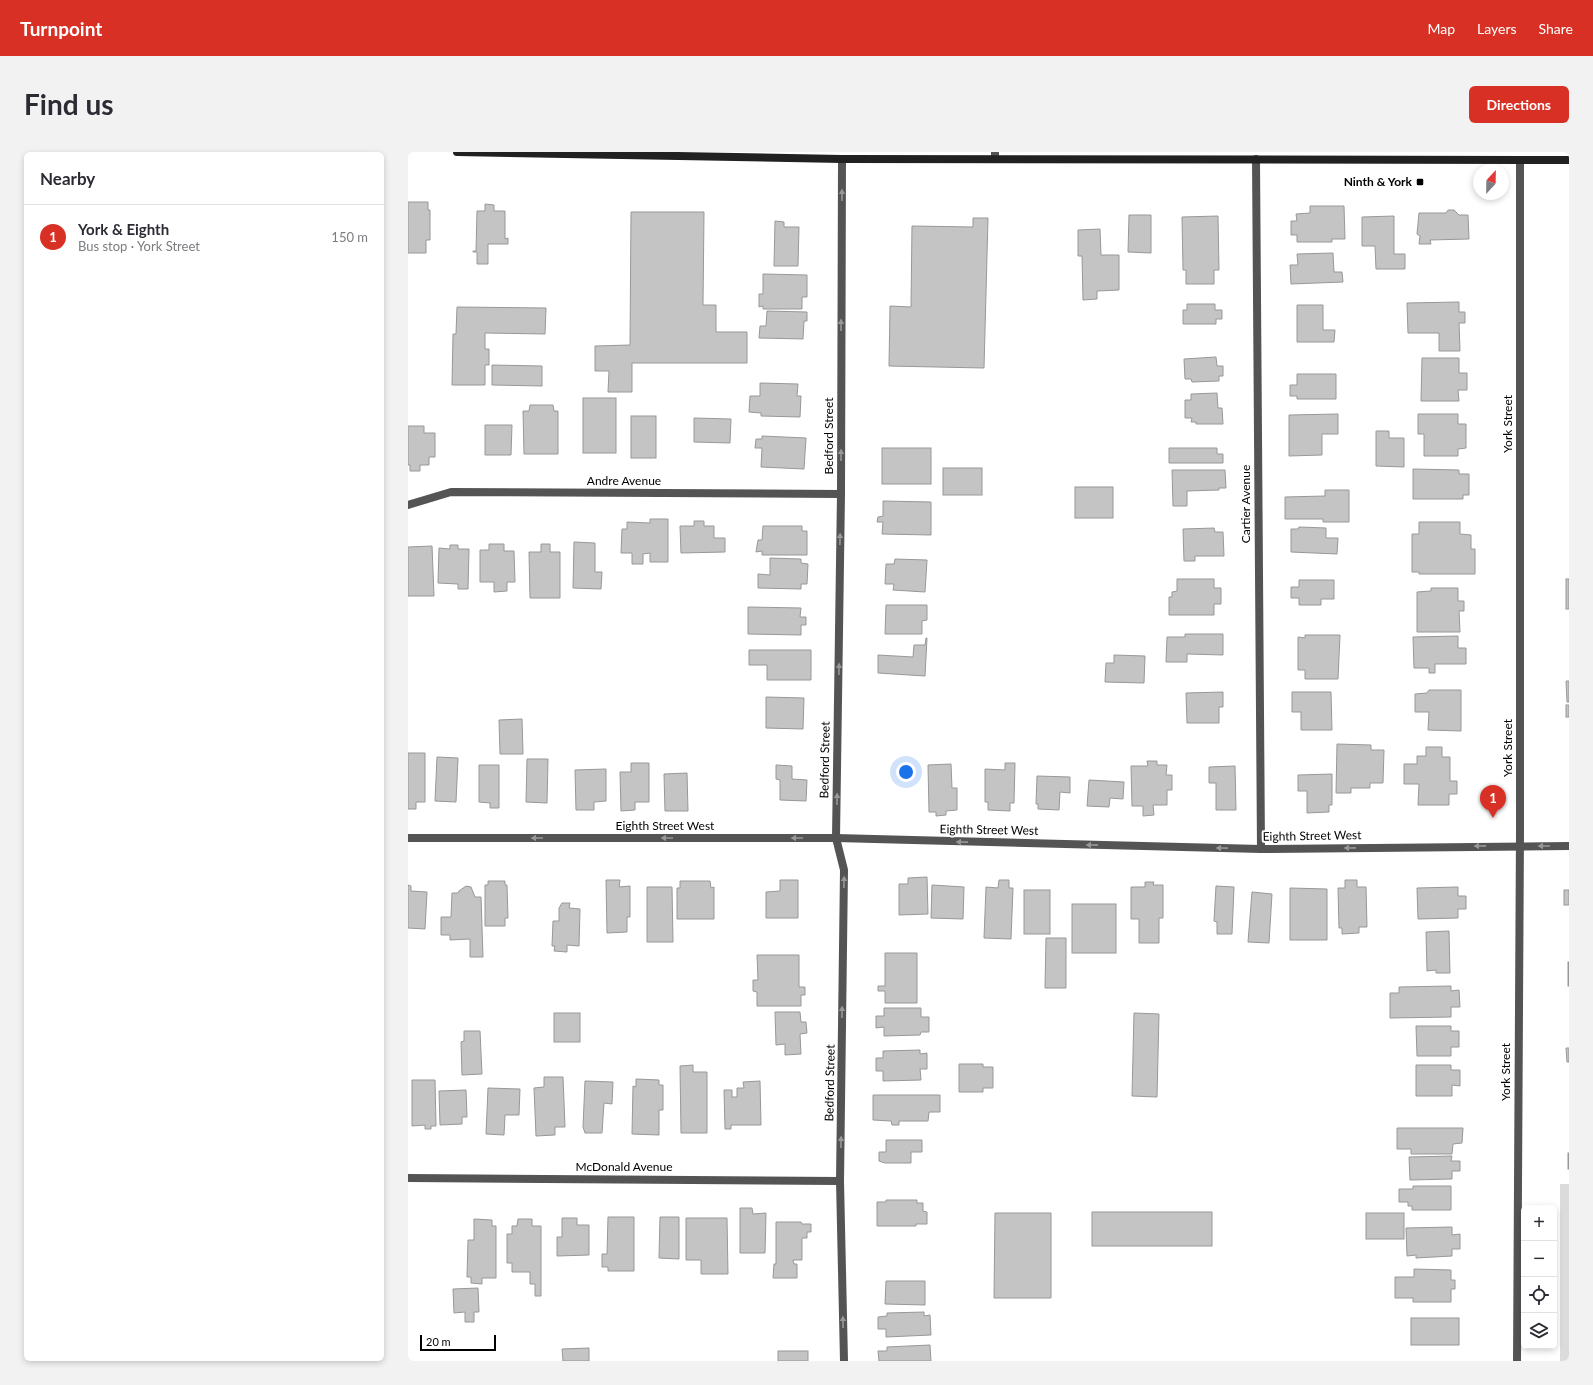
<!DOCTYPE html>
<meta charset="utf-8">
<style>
:root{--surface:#fff;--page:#f2f2f3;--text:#2b2b33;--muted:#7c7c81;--line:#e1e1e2;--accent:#d93025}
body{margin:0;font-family:Lato,sans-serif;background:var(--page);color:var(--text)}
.controls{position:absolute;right:12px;bottom:12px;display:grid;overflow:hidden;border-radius:6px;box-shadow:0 2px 6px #0003}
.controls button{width:36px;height:36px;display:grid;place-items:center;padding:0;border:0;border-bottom:1px solid var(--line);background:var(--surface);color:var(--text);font:20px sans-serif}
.compass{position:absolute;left:1065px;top:12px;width:36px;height:36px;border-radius:50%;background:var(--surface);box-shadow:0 2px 6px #0003;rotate:22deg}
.scale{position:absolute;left:12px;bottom:10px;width:76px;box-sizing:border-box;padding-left:4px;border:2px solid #000;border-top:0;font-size:11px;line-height:14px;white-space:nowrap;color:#000;-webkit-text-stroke:3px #fff;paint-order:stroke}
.you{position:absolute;left:498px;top:620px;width:14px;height:14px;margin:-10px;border:3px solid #fff;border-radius:50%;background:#1a73e8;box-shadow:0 0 0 6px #1a73e833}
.badge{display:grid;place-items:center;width:26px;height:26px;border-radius:50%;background:var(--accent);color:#fff;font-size:13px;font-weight:700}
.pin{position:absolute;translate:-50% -33px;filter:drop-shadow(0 1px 2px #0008)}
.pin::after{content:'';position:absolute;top:21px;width:14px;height:12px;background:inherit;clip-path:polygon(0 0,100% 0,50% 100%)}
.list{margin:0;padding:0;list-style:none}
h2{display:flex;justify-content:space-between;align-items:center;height:52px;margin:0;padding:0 16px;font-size:17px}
h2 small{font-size:13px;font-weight:400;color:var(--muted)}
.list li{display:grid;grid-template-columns:26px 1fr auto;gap:12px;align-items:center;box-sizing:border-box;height:64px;padding:0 16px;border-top:1px solid var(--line)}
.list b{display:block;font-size:15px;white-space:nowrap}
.list p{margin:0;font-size:13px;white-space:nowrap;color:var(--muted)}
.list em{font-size:13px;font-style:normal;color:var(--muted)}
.icon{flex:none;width:22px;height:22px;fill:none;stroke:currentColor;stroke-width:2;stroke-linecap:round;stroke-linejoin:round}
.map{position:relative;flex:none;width:1161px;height:1209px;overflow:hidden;border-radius:6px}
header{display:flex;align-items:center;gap:24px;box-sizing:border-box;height:56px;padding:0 20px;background:var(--accent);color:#fff}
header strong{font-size:19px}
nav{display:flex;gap:22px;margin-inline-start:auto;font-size:14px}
.intro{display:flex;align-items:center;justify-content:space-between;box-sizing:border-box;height:96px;padding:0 24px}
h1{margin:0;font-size:28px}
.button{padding:10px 18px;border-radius:6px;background:var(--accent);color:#fff;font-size:14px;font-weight:700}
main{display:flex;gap:24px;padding:0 24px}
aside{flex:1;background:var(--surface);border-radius:6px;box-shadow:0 2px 6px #0003}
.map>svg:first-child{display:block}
.green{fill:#dbdbdb}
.building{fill:#c4c4c4;stroke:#989898}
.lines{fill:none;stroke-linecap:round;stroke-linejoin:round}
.service{stroke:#545454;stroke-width:8}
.minor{stroke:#545454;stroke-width:8}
.secondary{stroke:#212121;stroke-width:8}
.oneway{fill:#989898}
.poi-dot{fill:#000;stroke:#fff;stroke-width:1.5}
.labels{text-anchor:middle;stroke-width:4;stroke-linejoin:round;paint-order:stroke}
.poi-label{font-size:12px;font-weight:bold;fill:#000;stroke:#fff;text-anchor:end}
.street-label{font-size:12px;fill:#000;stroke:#fff}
</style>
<header>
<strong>Turnpoint</strong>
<nav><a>Map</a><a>Layers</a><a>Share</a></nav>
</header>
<div class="intro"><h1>Find us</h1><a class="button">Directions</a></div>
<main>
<aside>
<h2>Nearby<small></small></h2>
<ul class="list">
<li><span class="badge">1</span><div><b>York &amp; Eighth</b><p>Bus stop · York Street</p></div><em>150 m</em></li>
</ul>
</aside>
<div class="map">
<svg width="1161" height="1209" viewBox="0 0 1161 1209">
<rect width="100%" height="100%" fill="#fff"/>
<rect class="green" x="1152" y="1032" width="9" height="177"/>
<g class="building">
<polygon points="0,50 20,50 20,58 22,58 22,88 18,88 18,101 0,101"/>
<polygon points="77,52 86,53 86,59 97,59 97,87 100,86 100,92 80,92 80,112 69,112 69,100 65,100 65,99 68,99 69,59 77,59"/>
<polygon points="902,54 936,54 937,87 924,87 924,90 889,90 889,83 883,83 883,69 889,69 888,62 902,61"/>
<polygon points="1040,58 1046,58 1051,63 1060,63 1061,87 1022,88 1023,92 1011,92 1012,84 1009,82 1011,61 1038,61"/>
<polygon points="223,60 296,60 295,153 308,153 308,180 339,180 339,211 224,211 224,240 200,240 201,219 187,219 187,194 222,193"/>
<polygon points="721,63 743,63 743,101 720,100"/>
<polygon points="810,64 811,118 806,118 806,132 778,132 778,118 775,118 774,65"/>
<polygon points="986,64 986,102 997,102 997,117 968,117 967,94 954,94 954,65"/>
<polygon points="565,66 580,66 576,216 481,214 482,154 503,155 504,74 565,75"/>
<polygon points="367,69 376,70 376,75 391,75 390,114 366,114"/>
<polygon points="692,77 693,103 711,103 711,138 689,139 689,147 675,148 674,104 670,104 670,78"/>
<polygon points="925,101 926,120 934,120 935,130 883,132 882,113 890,113 889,102"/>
<polygon points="355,122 399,123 399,145 394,145 394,157 355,157 355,154 351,155 351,142 355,142"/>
<polygon points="1051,150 1051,160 1057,160 1057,171 1051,171 1052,199 1031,199 1031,181 1000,181 999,151"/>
<polygon points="779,152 807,152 807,158 814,158 814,167 808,167 808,172 775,172 775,158 779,158"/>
<polygon points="889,153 915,153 915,178 927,178 926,190 889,190"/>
<polygon points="49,155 138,156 137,182 77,181 77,197 81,197 81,213 77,213 77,233 44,233 45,182 48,182"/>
<polygon points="359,159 399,160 399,169 396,169 395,187 351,186 352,174 358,174"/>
<polygon points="808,205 809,214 815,214 815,224 811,224 811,229 784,230 783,227 777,227 776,207"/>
<polygon points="1014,206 1051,206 1051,221 1059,221 1059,238 1050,238 1051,249 1013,249"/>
<polygon points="84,213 134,214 134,234 84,233"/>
<polygon points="889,222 928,222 928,247 889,247 889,244 882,244 882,233 889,233"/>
<polygon points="352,231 390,232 389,244 393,244 392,265 353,264 353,261 341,260 342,244 352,244"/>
<polygon points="809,241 810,256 814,256 815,272 788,272 788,270 783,270 784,266 777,266 777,248 783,248 783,242"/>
<rect x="175" y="246" width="33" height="55"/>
<polygon points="122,253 145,253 146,259 150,259 150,302 116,302 115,259 121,259"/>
<polygon points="930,262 930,282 914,282 914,303 881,304 881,263"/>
<polygon points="1010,262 1050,262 1050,272 1058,272 1058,296 1050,297 1050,304 1016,304 1016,282 1010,282"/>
<rect x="223" y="264" width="25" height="42"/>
<polygon points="286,266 323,267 322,291 286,290"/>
<polygon points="77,273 104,273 103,303 77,303"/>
<polygon points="0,274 16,274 16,281 27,281 27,305 21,305 21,313 12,313 12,319 2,319 2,313 0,313"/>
<polygon points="968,279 981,279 981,286 996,286 996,315 968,314"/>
<polygon points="354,284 398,286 396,317 353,315 354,296 347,296 348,287 354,287"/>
<rect x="474" y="296" width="49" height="36"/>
<polygon points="761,296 809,296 809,302 815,302 815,311 761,311"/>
<rect x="535" y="316" width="39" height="27"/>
<polygon points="1005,317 1051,318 1051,322 1061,322 1061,343 1055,343 1055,347 1005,347"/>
<polygon points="764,318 817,318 818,336 811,336 811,338 779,339 779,354 765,354"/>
<rect x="667" y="335" width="38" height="31"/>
<polygon points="917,338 941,338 941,370 915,370 915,367 877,367 877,345 917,344"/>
<polygon points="475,349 523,350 523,383 474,382 475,370 469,370 470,365 475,364"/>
<polygon points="242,367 260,367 260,410 242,410 242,401 235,402 235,412 224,412 224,401 213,401 214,377 219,377 219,370 242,371"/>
<polygon points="286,369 296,369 296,374 306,374 306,386 317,386 317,400 273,401 272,374 286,374"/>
<polygon points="1011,370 1052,370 1052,382 1063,383 1063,397 1067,397 1067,422 1011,422 1011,420 1004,420 1004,382 1011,382"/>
<polygon points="355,374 394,374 394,379 399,379 399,403 354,403 354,399 348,400 350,388 354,388"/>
<polygon points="891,375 918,376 918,386 930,386 929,402 883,400 883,377 890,377"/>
<polygon points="806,376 807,380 815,380 816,404 787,404 787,409 776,409 775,377"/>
<polygon points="166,390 187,391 187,420 194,420 193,437 165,436"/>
<polygon points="81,392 96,392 96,399 106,399 107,430 99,430 99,439 86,440 86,430 72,430 72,398 81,398"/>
<polygon points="133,392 142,392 142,400 152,400 152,446 122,446 121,400 133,400"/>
<polygon points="42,393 50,393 50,397 61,397 60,437 50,437 50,432 30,431 31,396 42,397"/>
<polygon points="24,394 26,444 0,444 0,395"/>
<polygon points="362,406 393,407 393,411 400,412 399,432 393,432 393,437 350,436 350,422 362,423"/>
<polygon points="487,407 519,408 517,440 485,438 486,432 477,432 478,412 486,412"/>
<polygon points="769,427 806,427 806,436 813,436 813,452 806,452 806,463 761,463 761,445 764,445 764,440 769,439"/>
<rect x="1158" y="427" width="3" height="30"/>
<polygon points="891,428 926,428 926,447 913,447 913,453 891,453 891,446 883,446 883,435 891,435"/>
<polygon points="1023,436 1050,436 1050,449 1056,449 1056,459 1051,459 1052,480 1009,480 1009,440 1023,439"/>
<polygon points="478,453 519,453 519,468 514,469 514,482 477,482"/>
<polygon points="340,455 393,456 392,465 398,465 398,473 393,473 393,483 340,482"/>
<polygon points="777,482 815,482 815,503 779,502 779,510 758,510 759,485 777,485"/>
<polygon points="897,483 932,483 930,527 897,527 897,518 890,518 890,485 897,486"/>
<polygon points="1050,484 1050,496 1058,496 1058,512 1027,512 1027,521 1021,521 1021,516 1006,516 1005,485"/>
<polygon points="518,486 519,486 517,524 470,521 470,503 505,505 506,493 517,493"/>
<polygon points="341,498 403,498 403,528 359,528 359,513 341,513"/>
<polygon points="706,503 737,504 736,531 697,530 698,511 706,511"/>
<polygon points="1158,529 1161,529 1161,550 1159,550"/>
<polygon points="1021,538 1053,538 1053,579 1020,578 1021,560 1007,560 1007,542 1019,541"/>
<polygon points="815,540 815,555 811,555 811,571 779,571 778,541"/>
<polygon points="884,540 923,540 924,578 893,578 893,560 884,560"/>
<polygon points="358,545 396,546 395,577 358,576"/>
<rect x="1158" y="553" width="3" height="12"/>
<polygon points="114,567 115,602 92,602 91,568"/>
<polygon points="929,592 963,593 963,598 976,598 975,631 962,631 962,636 943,636 943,641 928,641"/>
<polygon points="1018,595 1034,595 1034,605 1042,605 1042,629 1049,629 1049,642 1041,642 1041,653 1010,653 1011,632 996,632 996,612 1009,612 1009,604 1018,604"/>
<polygon points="0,601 17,601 17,650 8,650 8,657 0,657"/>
<polygon points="29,605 50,606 48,650 27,649"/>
<polygon points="119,607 140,607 139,651 118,650"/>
<polygon points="739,609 749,609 749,613 759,613 758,623 764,623 764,638 759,638 759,653 745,653 746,663 735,664 735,654 724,654 723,614 740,614"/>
<polygon points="223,611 241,611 241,650 227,650 227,658 213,659 212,620 223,620"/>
<polygon points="597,611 607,611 606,651 602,651 602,659 580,658 580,650 577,650 577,617 597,618"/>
<polygon points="543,612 544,636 549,636 549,658 538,659 538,663 528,664 528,660 521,660 520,613"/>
<polygon points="71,613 91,613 91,656 82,656 82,651 71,650"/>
<polygon points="368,613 384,614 384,627 399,628 398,649 372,648 372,628 368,627"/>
<polygon points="827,614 828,658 808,658 808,631 801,631 801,615"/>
<polygon points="198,617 198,649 186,650 186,658 168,658 167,618"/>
<polygon points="279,621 280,659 257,659 256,622"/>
<polygon points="924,622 924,653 921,653 921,660 899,661 899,639 890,639 890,623"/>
<polygon points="629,624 662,625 662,641 652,640 651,658 630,657 630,652 628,652"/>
<polygon points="681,628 716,630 715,647 702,646 701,655 679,654"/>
<polygon points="519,725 520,762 491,763 491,732 500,732 500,726"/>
<polygon points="198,728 212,728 211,735 222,734 222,765 219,765 219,780 199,781"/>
<polygon points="372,728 390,728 390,766 358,766 358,740 372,739"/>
<polygon points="591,728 601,728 601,736 605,736 603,787 576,786 578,735 590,736"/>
<polygon points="937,728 949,728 949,735 958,735 959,775 951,775 951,781 934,782 934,776 931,776 930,736 937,736"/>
<polygon points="80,729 97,729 97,733 99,733 100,766 97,766 97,774 77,774 77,733 80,733"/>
<polygon points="272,729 302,729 303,736 306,735 306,767 269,767 269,736 272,736"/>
<polygon points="737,730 746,730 745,733 755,733 755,766 751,766 751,791 731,791 731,767 723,767 723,735 737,735"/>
<polygon points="0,733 3,734 3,739 19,740 17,777 0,776"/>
<polygon points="524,733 556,735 555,767 523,766"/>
<polygon points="58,734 63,735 67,745 73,745 75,805 62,805 62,787 42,788 42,783 33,783 33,765 43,765 44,741 50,741 51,739"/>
<polygon points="808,734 826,735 824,782 809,782 809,770 806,769"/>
<polygon points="239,735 264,735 265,790 239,790"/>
<polygon points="1050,735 1050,744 1058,744 1058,757 1050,757 1050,766 1010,767 1009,736"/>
<polygon points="882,736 919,737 919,788 882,788"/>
<rect x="616" y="738" width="26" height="44"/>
<rect x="1156" y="738" width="5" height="15"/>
<polygon points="844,740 864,742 861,791 840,790"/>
<polygon points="154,751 162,751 161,756 172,757 171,794 159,793 159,800 146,799 147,794 144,794 145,769 151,769 151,756"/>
<rect x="664" y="752" width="44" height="49"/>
<polygon points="1041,779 1042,821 1028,821 1028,818 1019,819 1018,780"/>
<polygon points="638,786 658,786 658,836 637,836"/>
<polygon points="477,801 509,801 509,851 477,851 477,839 470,839 470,834 477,834"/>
<polygon points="349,803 391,803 391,835 397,835 397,843 393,843 393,854 349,854 349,840 345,839 345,828 350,828"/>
<rect x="1160" y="810" width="1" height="24"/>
<polygon points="1043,834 1043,839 1051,838 1052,855 1043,855 1043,865 982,866 982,841 991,841 991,835"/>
<polygon points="476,856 513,856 513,865 521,865 521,880 513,880 512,883 476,884 476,875 468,876 468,864 476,864"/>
<polygon points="367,860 392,860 393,870 398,870 399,881 392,882 393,902 377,903 377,892 368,893"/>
<rect x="146" y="861" width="26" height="29"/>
<polygon points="726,861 751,862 749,945 724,944"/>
<polygon points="1008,874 1043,874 1043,879 1051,879 1051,895 1043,895 1043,904 1009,904"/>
<polygon points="56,879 72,879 74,922 54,923 53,890 56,889"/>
<polygon points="1158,896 1161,896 1161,910 1159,910"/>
<polygon points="512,898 512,902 519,901 519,917 512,917 513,928 475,929 475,919 468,919 468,906 475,906 475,899"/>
<polygon points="551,912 575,912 575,915 585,915 585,936 575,936 575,940 551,940"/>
<polygon points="285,913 285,920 299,920 299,981 273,981 272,914"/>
<polygon points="1008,913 1043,913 1043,918 1052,918 1052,934 1044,933 1044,944 1008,944"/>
<polygon points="136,925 155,925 157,975 147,975 147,983 128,984 126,936 136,935"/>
<polygon points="228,927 251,928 251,933 255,933 255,958 251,958 251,983 224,982 225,934 228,935"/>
<polygon points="4,928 27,928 28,974 23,974 23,977 17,977 17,973 4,974"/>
<polygon points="177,929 205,930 204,952 196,951 194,981 177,981 175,975"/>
<polygon points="352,929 353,973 323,973 323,977 317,977 316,938 324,938 324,945 329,945 329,936 336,936 335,930"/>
<polygon points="80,936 112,937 111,963 97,963 96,983 78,982"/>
<polygon points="58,938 59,965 54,965 54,972 32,973 31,939"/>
<polygon points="465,943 532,943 532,960 521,960 520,969 491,969 491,973 484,973 483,969 465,968"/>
<polygon points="989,976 1055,976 1054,991 1045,992 1044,1002 1003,1002 1003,997 989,997"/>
<polygon points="478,988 514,988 514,1000 503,1000 503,1011 477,1011 471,1009 471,1000 478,1000"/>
<rect x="1160" y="1001" width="1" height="16"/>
<polygon points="1044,1004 1043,1009 1052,1009 1052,1019 1044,1019 1044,1027 1002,1028 1001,1005"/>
<polygon points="1005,1034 1043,1034 1043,1058 1004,1058 1004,1054 1000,1054 1000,1050 991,1050 991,1037 1005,1037"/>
<polygon points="478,1048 509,1048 509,1051 515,1051 515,1059 519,1060 519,1072 508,1072 508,1074 469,1074 469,1050 478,1050"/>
<polygon points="332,1056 344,1056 345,1062 358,1061 357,1101 332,1101"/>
<rect x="684" y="1060" width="120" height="34"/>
<polygon points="587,1061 643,1061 643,1146 586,1146"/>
<rect x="958" y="1061" width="38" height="26"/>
<polygon points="200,1065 226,1065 226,1119 200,1119 200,1115 194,1115 194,1102 199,1102"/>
<polygon points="252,1065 271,1065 271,1107 251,1106"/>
<polygon points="154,1066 169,1066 169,1073 181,1073 181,1103 149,1104 149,1085 154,1085"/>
<polygon points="278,1066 319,1066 320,1122 293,1122 293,1108 278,1108"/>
<polygon points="66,1067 84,1068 84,1074 88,1074 88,1126 74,1126 74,1132 63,1131 63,1125 59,1125 60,1088 66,1088"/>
<polygon points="110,1067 124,1067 124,1074 133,1074 133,1144 127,1144 127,1132 122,1132 122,1120 104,1120 104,1111 99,1111 99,1082 104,1082 104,1074 109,1074"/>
<polygon points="368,1070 393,1070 394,1072 403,1072 403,1080 399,1080 399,1086 394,1086 394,1108 385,1108 386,1112 389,1112 389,1126 365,1126 366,1112 368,1112"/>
<polygon points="1044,1075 1044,1083 1052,1082 1052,1097 1044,1097 1044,1104 1008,1106 1008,1103 999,1104 998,1076"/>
<polygon points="1006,1117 1043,1118 1043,1128 1047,1128 1047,1137 1043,1137 1043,1150 1005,1150 1005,1146 987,1146 987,1125 1006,1125"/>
<polygon points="478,1129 517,1129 517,1153 477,1152"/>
<polygon points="70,1136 71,1160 66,1160 66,1170 57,1170 57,1160 46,1161 45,1137"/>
<polygon points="516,1160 516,1164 522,1163 523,1183 478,1185 478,1177 470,1177 470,1165 479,1164 479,1161"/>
<rect x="1003" y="1166" width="48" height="27"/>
<polygon points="522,1193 523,1209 471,1209 470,1199 479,1199 479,1195"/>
<polygon points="181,1196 181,1209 155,1209 154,1197"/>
<rect x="370" y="1199" width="30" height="10"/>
</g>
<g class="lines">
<polyline class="service" points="587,7 587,0"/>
<g class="minor">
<polyline points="434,7 433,342 428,686 436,718 432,1029 436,1209"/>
<polyline points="848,7 853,697"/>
<polyline points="0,353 43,340 433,342"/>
<polyline points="0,686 428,686 853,697 1161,694"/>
<polyline points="0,1026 432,1029"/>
<polyline points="1109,1209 1112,680 1112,8"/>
</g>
<polyline class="secondary" points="49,0 434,7 1161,8"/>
</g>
<defs><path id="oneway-solid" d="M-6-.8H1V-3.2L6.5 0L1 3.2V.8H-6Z"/></defs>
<g class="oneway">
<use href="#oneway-solid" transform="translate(434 43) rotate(-90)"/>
<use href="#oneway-solid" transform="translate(433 173) rotate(-90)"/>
<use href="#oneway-solid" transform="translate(433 303) rotate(-90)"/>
<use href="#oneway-solid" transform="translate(432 387) rotate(-89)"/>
<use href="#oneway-solid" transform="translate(431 517) rotate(-89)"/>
<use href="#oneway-solid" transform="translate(429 647) rotate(-89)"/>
<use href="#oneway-solid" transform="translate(129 686) rotate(-180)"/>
<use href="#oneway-solid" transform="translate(259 686) rotate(-180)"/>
<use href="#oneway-solid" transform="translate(389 686) rotate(-180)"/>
<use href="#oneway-solid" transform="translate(554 690) rotate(-179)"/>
<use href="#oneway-solid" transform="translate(684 693) rotate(-179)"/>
<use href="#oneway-solid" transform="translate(1072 694) rotate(179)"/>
<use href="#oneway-solid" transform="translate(1136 694) rotate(180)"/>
<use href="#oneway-solid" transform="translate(814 696) rotate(-179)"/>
<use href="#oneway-solid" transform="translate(942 696) rotate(179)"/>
<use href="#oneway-solid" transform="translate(436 730) rotate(-89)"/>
<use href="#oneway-solid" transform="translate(434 860) rotate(-89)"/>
<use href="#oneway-solid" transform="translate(433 990) rotate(-89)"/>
<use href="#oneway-solid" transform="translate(435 1170) rotate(-91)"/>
</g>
<rect class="poi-dot" x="1008" y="26" width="8" height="8" rx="2"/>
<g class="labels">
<g class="poi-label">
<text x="1004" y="34">Ninth &amp; York</text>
</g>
<g class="street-label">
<text transform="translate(1100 272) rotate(-90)" y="4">York Street</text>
<text transform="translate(421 284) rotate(-90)" y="4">Bedford Street</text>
<text x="216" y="333">Andre Avenue</text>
<text transform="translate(838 352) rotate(-90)" y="4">Cartier Avenue</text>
<text transform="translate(1100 596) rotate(-90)" y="4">York Street</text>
<text transform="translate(417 608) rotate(-89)" y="4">Bedford Street</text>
<text x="257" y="678">Eighth Street West</text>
<text transform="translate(581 678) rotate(1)" y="4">Eighth Street West</text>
<text transform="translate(904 684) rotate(-1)" y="4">Eighth Street West</text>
<text transform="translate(1098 920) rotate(-90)" y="4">York Street</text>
<text transform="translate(422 931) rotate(-89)" y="4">Bedford Street</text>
<text x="216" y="1019">McDonald Avenue</text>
</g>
</g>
</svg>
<div class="controls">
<button>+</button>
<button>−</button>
<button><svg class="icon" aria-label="locate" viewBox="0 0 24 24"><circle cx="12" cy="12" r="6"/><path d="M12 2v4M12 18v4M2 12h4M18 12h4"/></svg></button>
<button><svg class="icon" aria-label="layers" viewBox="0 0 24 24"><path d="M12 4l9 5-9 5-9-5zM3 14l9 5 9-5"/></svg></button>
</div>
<svg class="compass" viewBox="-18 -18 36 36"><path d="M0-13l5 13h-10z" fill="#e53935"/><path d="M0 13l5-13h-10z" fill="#7c7c81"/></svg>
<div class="scale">20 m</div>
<div class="you"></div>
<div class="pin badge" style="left:1085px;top:666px">1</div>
</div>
</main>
